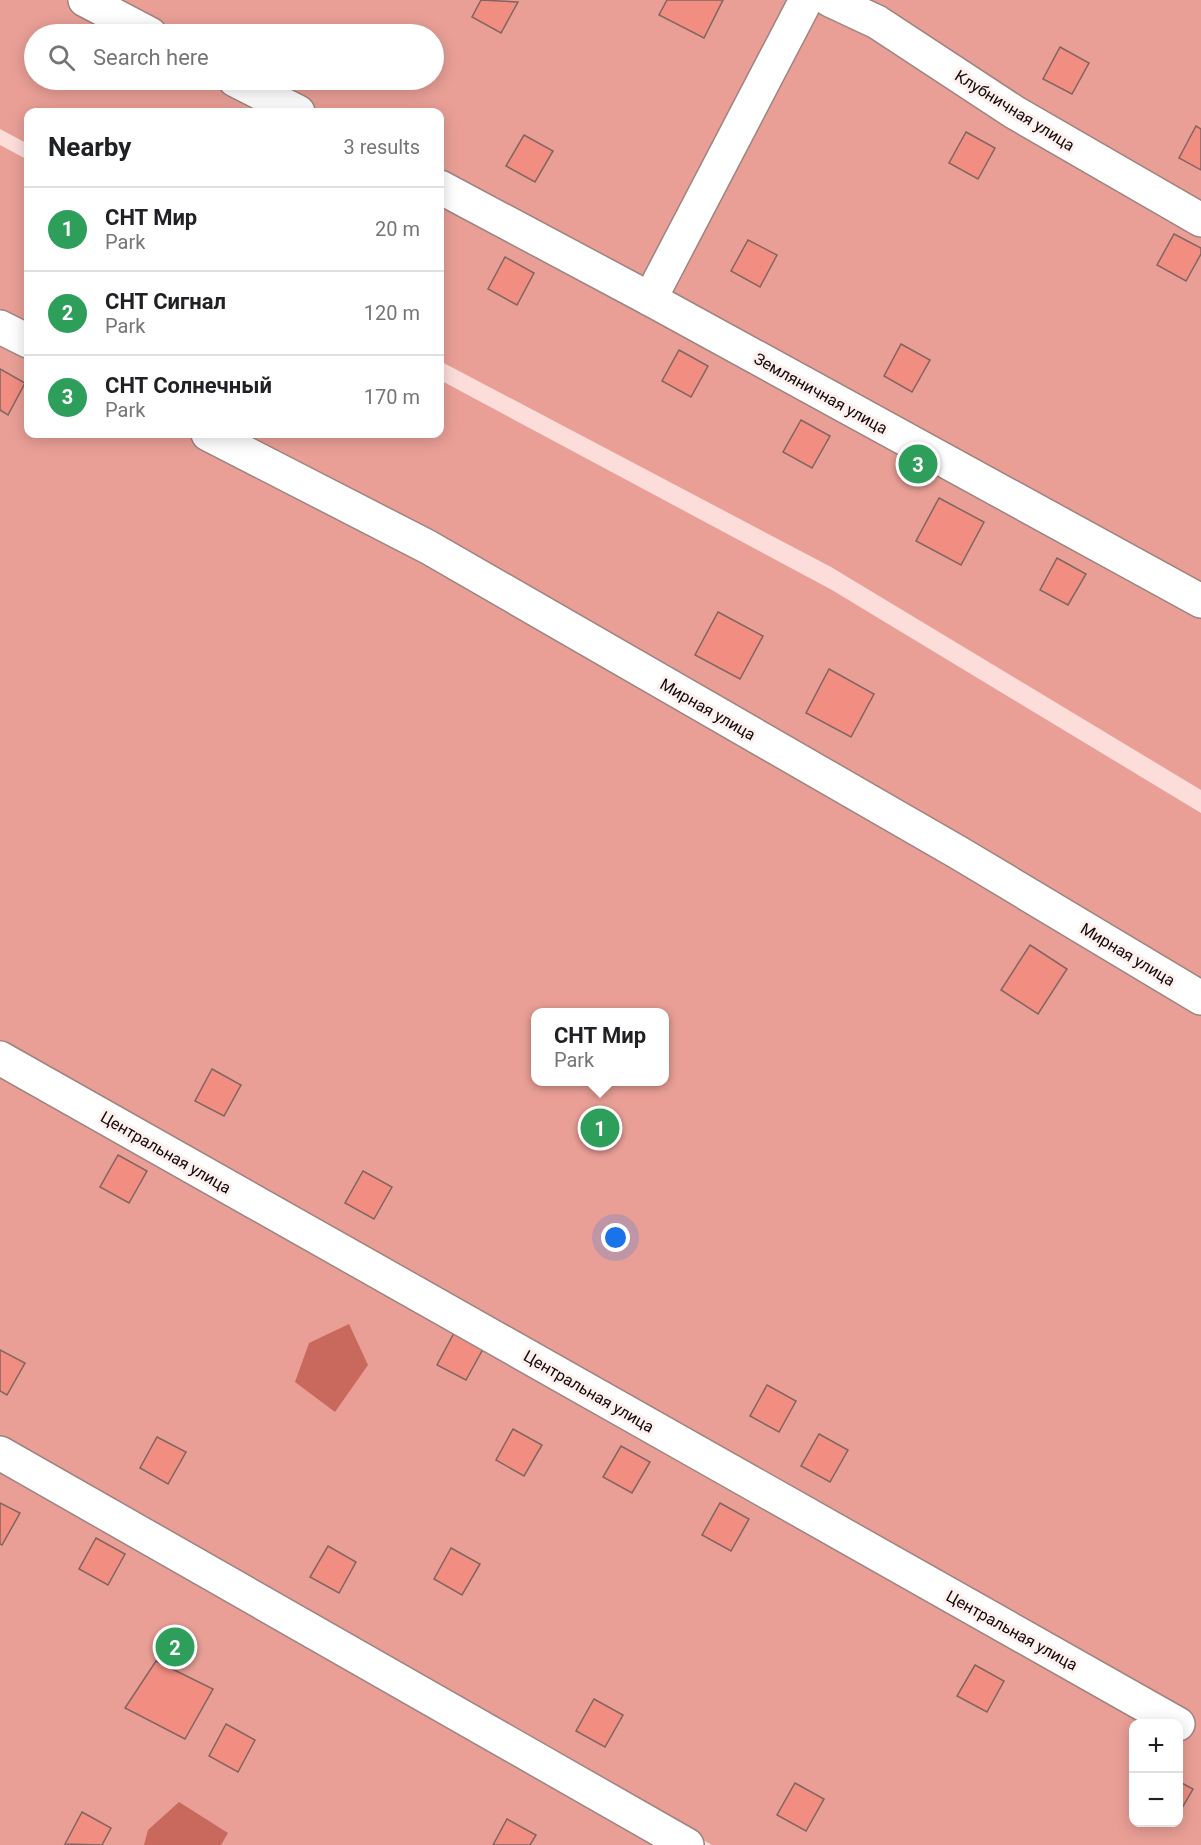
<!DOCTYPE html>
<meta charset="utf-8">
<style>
:root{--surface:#fff;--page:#f2f2f2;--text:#202124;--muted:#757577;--line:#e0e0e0;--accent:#0b8043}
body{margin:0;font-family:Roboto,sans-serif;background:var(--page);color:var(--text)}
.controls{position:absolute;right:18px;bottom:18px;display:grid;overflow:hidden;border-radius:12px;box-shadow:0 3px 15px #0003}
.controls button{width:54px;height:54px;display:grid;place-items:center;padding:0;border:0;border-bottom:2px solid var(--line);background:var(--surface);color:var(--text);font:30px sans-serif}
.you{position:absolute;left:616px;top:1238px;width:21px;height:21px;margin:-15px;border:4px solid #fff;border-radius:50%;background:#1a73e8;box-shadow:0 0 0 9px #1a73e833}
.badge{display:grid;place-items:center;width:39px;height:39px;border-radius:50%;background:var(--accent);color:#fff;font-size:20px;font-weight:700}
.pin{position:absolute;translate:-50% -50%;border:3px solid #fff;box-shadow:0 2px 6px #0006}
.popup{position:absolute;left:531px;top:1008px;width:138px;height:78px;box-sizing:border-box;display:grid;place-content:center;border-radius:12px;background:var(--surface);filter:drop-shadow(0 2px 4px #0005);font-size:20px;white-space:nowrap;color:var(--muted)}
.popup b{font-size:22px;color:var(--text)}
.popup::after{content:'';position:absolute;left:50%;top:100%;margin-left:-12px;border:12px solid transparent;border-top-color:var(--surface)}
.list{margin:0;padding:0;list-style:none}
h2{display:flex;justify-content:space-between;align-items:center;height:78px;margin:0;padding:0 24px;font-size:26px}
h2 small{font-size:20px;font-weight:400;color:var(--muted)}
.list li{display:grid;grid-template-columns:39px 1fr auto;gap:18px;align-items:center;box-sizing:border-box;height:84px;padding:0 24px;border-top:2px solid var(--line)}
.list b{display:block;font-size:22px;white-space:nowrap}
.list p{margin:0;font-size:20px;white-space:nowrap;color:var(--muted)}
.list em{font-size:20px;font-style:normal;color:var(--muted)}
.icon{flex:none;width:33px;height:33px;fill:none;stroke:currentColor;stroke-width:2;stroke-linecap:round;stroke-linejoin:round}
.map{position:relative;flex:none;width:1201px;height:1845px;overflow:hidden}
.search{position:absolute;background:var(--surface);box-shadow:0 3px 15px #0003;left:24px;top:24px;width:420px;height:66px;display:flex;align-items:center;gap:15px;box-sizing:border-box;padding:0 21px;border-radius:33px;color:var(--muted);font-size:22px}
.panel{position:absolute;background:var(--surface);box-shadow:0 3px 15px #0003;left:24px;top:108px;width:420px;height:330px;border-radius:12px}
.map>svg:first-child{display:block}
.green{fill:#e99f96;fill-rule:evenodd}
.water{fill:#c9695e}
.building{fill:#f18d81;stroke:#806561;stroke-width:1.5}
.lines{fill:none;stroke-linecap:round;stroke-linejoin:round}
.street-casing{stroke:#9f837f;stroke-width:36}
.street{stroke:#fff;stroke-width:33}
.labels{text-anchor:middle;stroke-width:6;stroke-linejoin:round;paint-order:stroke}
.street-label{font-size:16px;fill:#130908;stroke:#fdf0ee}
</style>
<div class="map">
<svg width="1201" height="1845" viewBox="0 0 1201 1845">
<rect width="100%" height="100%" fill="#fdddd9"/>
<g class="green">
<path d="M0,0H1201V790L831,567L440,361V112H28V144L0,129ZM34,34H434V80H34Z"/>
<path d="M0,145L28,160V434H440V380L832,590L1201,813V1845H712L0,1442ZM536,1012H664V1082H536ZM1134,1724H1178V1822H1134Z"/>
<polygon points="0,1448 698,1845 0,1845"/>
</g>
<g class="water">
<polygon points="349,1324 368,1365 335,1412 295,1382 309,1343"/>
<polygon points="179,1802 228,1833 221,1845 144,1845 148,1830"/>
</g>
<g class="building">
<polygon points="481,0 518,2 501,33 472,17"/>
<polygon points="667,0 723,0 704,38 659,15"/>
<polygon points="1060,47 1089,63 1072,94 1043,79"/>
<polygon points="1196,126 1201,129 1201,170 1179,158"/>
<polygon points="966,132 995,148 978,179 949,163"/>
<polygon points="524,135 553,151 535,182 506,166"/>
<polygon points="1174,234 1201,248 1201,254 1186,281 1157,265"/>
<polygon points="748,240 777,255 760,287 731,271"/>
<polygon points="505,257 534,273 517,305 488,289"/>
<polygon points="901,344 930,360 912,392 884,376"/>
<polygon points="679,350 708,366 691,397 662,381"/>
<polygon points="0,369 25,383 8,415 0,410"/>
<polygon points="801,420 830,436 812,468 783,452"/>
<polygon points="939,498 984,522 961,565 916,541"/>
<polygon points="1057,558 1086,574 1068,605 1040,590"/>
<polygon points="718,612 763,636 740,679 695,655"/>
<polygon points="829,669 874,694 851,737 806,713"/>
<polygon points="1030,945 1067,969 1038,1014 1001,990"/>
<polygon points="212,1069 241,1085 224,1116 195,1101"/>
<polygon points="118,1155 147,1171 129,1203 100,1187"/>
<polygon points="363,1171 392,1187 374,1219 345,1203"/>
<polygon points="454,1333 483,1349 466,1380 437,1365"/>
<polygon points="0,1350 25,1363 7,1395 0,1391"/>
<polygon points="767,1385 796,1401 779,1432 750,1416"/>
<polygon points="513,1429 542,1445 524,1476 496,1460"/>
<polygon points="819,1434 848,1450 830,1482 801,1466"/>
<polygon points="157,1437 186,1452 168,1484 140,1468"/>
<polygon points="621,1446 650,1462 632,1493 603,1477"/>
<polygon points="0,1503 20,1513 2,1545 0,1544"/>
<polygon points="720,1503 749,1519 731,1551 702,1535"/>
<polygon points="96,1538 125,1554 108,1585 79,1569"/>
<polygon points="328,1546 356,1562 339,1593 310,1577"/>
<polygon points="451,1548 480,1564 462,1595 434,1579"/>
<polygon points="156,1661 213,1689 185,1739 125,1708"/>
<polygon points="975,1665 1004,1681 987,1712 957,1696"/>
<polygon points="594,1699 623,1715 605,1747 576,1731"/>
<polygon points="226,1724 255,1740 238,1772 209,1756"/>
<polygon points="1178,1781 1193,1789 1178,1815"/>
<polygon points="795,1783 824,1799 806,1831 777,1815"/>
<polygon points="82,1812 111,1828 102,1845 65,1844"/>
<polygon points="507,1819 536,1835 530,1845 493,1845"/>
</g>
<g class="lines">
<g class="street-casing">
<g id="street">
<polyline points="85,0 150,34"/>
<polyline points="830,0 877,22 1014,112 1201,220"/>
<polyline points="235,80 298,112"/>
<polyline points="440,187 650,299 1201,601"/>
<polyline points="650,299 806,0"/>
<polyline points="0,327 28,341"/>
<polyline points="208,434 428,547 959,853 1201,998"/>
<polyline points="0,1058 1178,1724"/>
<polyline points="0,1453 687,1845"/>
</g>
</g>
<use href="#street" class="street"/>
</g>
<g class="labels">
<g class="street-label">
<text transform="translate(1015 110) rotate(32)" y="6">Клубничная улица</text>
<text transform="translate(821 393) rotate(29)" y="6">Земляничная улица</text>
<text transform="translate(708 709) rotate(30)" y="6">Мирная улица</text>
<text transform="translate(1128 954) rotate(31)" y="6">Мирная улица</text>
<text transform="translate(166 1152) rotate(30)" y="6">Центральная улица</text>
<text transform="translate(589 1391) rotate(30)" y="6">Центральная улица</text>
<text transform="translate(1012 1630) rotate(29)" y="6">Центральная улица</text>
</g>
</g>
</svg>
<div class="controls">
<button>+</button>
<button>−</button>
</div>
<div class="you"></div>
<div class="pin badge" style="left:600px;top:1128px;background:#2e9e5b">1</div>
<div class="popup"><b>СНТ Мир</b>Park</div>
<div class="pin badge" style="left:175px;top:1647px;background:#2e9e5b">2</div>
<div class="pin badge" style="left:918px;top:464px;background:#2e9e5b">3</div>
<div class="search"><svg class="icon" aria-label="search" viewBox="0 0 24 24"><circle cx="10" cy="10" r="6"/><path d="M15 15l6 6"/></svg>Search here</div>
<section class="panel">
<h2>Nearby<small>3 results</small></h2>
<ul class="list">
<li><span class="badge" style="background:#2e9e5b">1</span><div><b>СНТ Мир</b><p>Park</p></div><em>20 m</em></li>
<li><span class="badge" style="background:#2e9e5b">2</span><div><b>СНТ Сигнал</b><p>Park</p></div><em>120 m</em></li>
<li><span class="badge" style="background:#2e9e5b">3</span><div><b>СНТ Солнечный</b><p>Park</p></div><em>170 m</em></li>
</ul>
</section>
</div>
